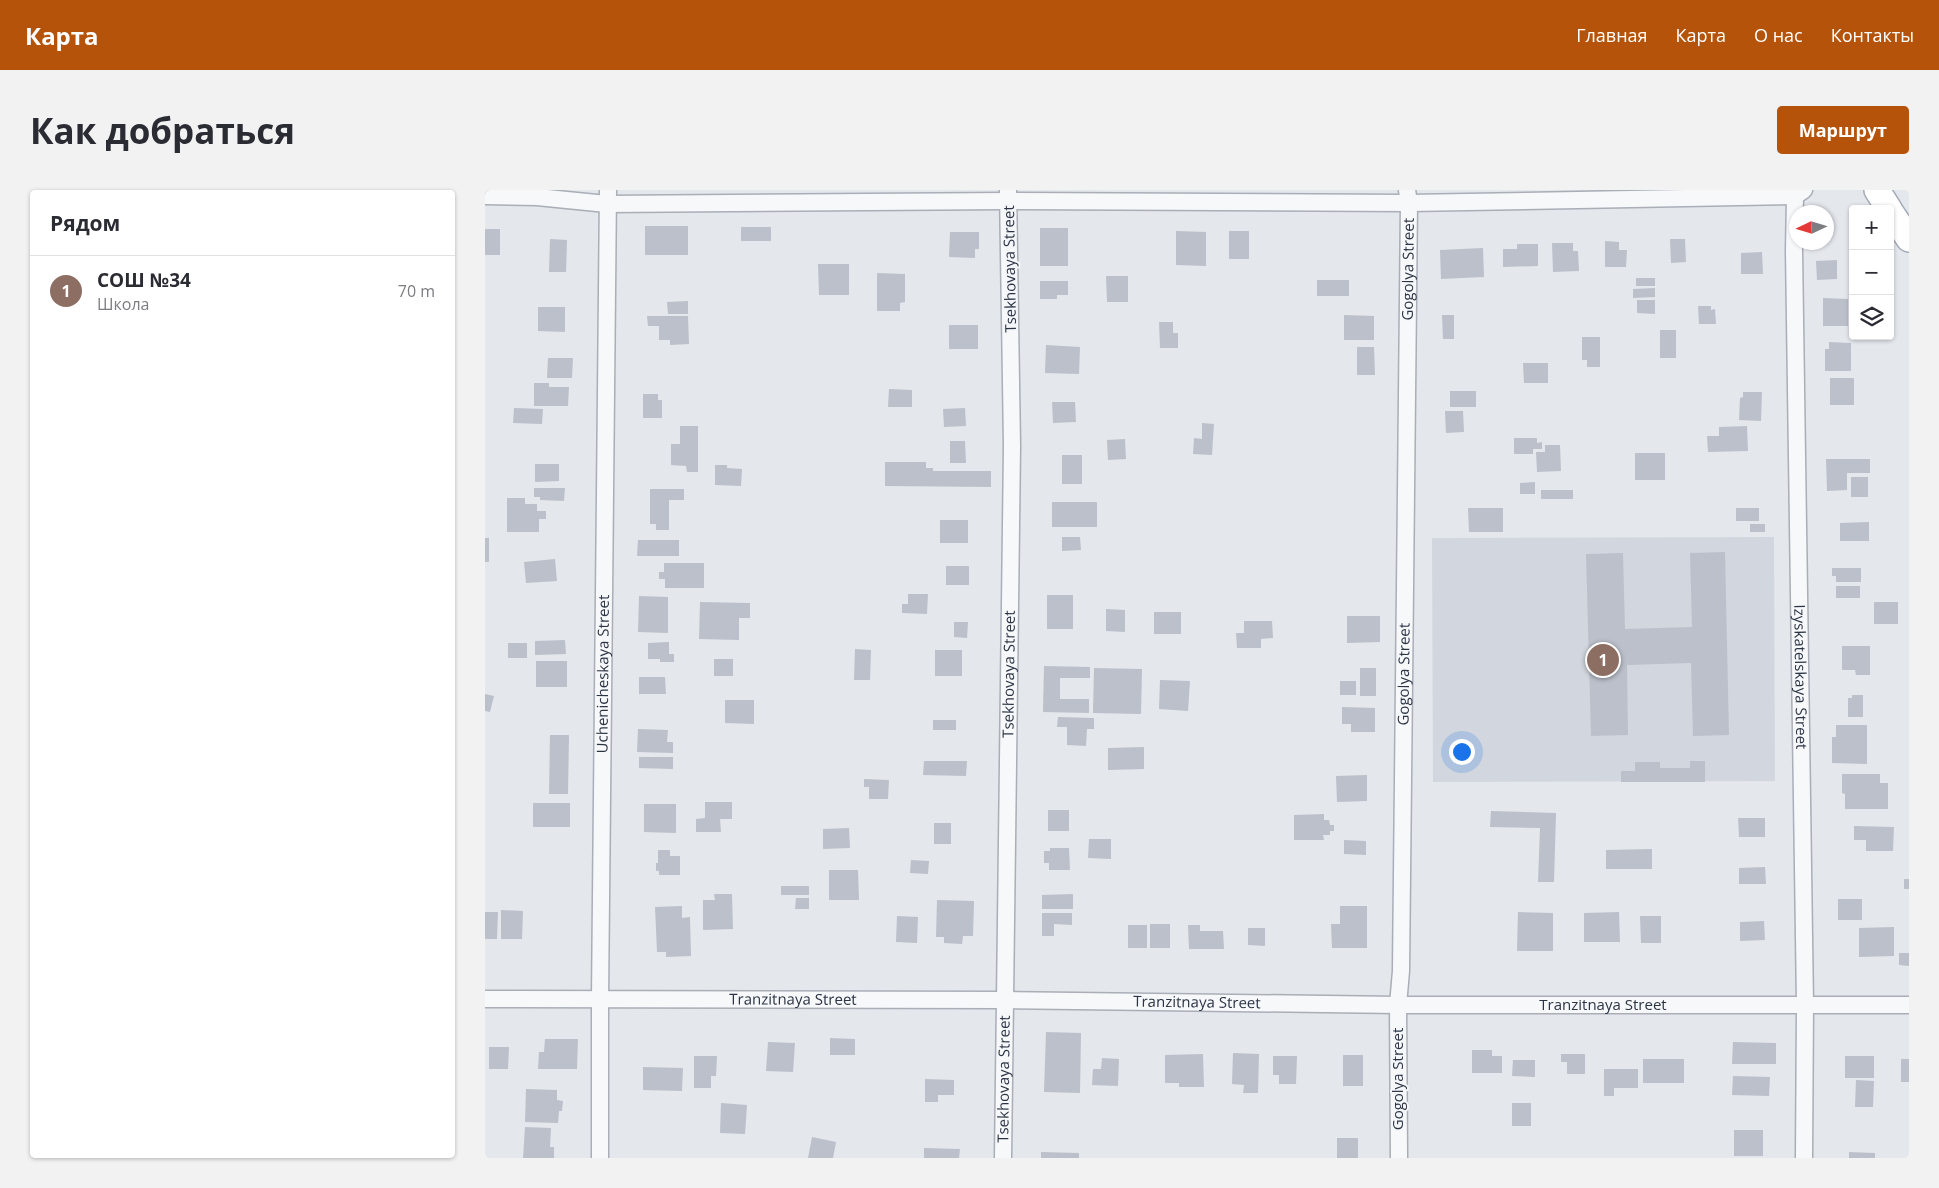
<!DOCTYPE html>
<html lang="ru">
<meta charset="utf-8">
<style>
:root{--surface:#fff;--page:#f2f2f3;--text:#2b2b33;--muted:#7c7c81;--line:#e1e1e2;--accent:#b45309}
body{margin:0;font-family:"Open Sans",sans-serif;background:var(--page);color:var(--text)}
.controls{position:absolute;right:15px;top:15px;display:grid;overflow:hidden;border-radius:5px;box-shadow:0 1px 4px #0004}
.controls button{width:45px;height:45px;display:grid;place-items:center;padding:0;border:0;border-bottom:1px solid var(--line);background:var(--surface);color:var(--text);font:25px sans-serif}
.compass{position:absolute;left:1304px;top:15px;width:45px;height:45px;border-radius:50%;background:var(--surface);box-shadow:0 1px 4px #0004;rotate:266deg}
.you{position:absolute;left:976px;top:561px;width:18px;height:18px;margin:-12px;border:4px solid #fff;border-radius:50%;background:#1a73e8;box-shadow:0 0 0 8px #1a73e833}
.badge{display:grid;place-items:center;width:32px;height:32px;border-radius:50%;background:var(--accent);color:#fff;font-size:16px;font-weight:700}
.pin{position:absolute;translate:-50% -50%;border:2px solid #fff;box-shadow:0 1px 5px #0006}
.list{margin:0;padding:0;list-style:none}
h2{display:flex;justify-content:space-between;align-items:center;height:65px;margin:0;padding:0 20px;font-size:21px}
h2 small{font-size:16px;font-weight:400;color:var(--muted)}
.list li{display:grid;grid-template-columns:32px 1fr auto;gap:15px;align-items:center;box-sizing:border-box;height:70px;padding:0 20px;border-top:1px solid var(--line)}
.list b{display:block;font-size:19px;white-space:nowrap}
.list p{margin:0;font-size:16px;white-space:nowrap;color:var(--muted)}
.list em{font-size:16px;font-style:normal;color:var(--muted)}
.icon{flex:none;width:28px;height:28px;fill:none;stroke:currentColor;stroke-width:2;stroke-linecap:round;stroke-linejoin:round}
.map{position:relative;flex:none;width:1424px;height:968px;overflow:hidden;border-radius:5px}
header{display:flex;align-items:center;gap:30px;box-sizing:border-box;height:70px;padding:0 25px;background:var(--accent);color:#fff}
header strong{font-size:24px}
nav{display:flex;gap:28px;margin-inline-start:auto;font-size:18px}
.intro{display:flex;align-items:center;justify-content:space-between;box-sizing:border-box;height:120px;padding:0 30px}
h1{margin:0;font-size:35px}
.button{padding:12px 22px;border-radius:5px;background:var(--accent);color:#fff;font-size:18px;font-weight:700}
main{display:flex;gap:30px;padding:0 30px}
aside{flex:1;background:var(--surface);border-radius:5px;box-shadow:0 1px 4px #0004}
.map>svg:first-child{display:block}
.built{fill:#d2d6de}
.building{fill:#bbc0ca}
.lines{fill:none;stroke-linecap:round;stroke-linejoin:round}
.street-casing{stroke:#a9aeb7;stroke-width:19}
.primary-casing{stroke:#a3abb8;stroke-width:28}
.street{stroke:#f7f8fa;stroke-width:16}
.primary{stroke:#fff;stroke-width:25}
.labels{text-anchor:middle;stroke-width:4;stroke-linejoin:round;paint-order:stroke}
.street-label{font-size:15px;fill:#2b3445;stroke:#f4f6f9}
</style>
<header>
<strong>Карта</strong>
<nav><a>Главная</a><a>Карта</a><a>О нас</a><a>Контакты</a></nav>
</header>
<div class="intro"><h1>Как добраться</h1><a class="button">Маршрут</a></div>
<main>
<aside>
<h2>Рядом<small></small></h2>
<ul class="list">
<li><span class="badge" style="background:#8d6e63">1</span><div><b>СОШ №34</b><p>Школа</p></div><em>70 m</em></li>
</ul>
</aside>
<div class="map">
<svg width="1424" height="968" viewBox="0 0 1424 968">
<rect width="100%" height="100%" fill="#e4e7ec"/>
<polygon class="built" points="1289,347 1290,591 948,592 947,348"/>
<g class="building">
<rect x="160" y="36" width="43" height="29"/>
<rect x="256" y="37" width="30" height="14"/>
<rect x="555" y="38" width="28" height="38"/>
<rect x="0" y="39" width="15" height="26"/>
<polygon points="691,41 721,42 721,76 691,75"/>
<rect x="744" y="41" width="20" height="28"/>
<polygon points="465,42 494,42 494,59 490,59 490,68 464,67"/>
<polygon points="65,49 82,50 81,82 64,82"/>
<polygon points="1185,49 1200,49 1201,72 1186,73"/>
<polygon points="1120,51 1134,52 1134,60 1142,60 1141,77 1120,77"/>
<polygon points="1067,53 1088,53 1088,61 1093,61 1094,81 1068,82"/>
<polygon points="1032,54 1053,54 1053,76 1018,77 1018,59 1032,59"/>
<polygon points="998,58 999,87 956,89 955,60"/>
<polygon points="1277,62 1278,84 1256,84 1256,63"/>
<polygon points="1352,70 1352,89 1332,90 1331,71"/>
<polygon points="333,74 364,74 364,105 334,105"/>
<polygon points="392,83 420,84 420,112 415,113 415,121 392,121"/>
<polygon points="621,86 643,86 643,112 622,112"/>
<rect x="1151" y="88" width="19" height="8"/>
<rect x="832" y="90" width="32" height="16"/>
<polygon points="555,91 583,91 583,105 572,105 572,109 555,109"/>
<polygon points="1170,98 1170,107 1148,108 1148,99"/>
<polygon points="1338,108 1363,109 1363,136 1338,136"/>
<polygon points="1152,110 1170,110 1170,124 1152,123"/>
<polygon points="203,111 203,124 183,124 182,112"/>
<polygon points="1213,116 1226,116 1226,120 1230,119 1231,134 1214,134"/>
<polygon points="53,117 80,117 80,142 53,141"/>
<polygon points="859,125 889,126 889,150 859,150"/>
<polygon points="957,125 969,125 969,149 958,149"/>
<polygon points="162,126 203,126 204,154 185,155 185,150 174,150 174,136 163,136"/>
<polygon points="674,132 688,132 688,143 693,143 693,158 675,158"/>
<rect x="464" y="135" width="29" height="24"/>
<rect x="1175" y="140" width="16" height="28"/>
<polygon points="1097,147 1115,147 1115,177 1102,177 1102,170 1097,170"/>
<polygon points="1344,152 1366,153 1366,181 1340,181 1340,159 1344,159"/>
<polygon points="561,155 595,157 594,184 560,183"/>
<polygon points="872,157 889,157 890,185 872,185"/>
<polygon points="63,168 88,168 87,188 62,188"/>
<polygon points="1038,173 1063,173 1063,193 1039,193"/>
<rect x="1345" y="188" width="24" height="27"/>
<polygon points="49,193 64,193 64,197 84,197 83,216 49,216"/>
<polygon points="404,199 427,200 427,217 403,217"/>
<rect x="965" y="201" width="26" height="16"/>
<polygon points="1258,202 1277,202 1276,231 1254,230 1255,208 1258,207"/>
<polygon points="158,204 173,204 173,210 177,210 177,228 158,228"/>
<polygon points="567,212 590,212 591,232 568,233"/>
<polygon points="29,218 58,219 57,234 28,233"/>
<polygon points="480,218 481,236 459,237 458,219"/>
<polygon points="960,221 978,221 979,242 961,243"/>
<polygon points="717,233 729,234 727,265 708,264 709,248 717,249"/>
<polygon points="195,236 213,236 213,282 202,282 201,276 186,275 186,254 195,254"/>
<polygon points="1262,236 1263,261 1223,262 1222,246 1234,246 1234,237"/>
<polygon points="1029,248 1052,248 1052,253 1057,252 1057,259 1048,259 1048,264 1029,264"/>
<polygon points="640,249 641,269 623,270 622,250"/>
<polygon points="465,251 480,251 481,273 465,273"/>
<polygon points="1060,255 1075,255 1076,281 1052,282 1051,262 1060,262"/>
<rect x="1150" y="263" width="30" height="27"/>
<rect x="577" y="265" width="20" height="29"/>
<polygon points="1341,269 1385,269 1385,283 1362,283 1362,300 1342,301"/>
<polygon points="400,272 441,272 441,278 448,278 448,281 506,281 506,297 400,296"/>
<polygon points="50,274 74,274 74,291 50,292"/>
<polygon points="230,275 242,275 242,278 257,279 256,296 230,295"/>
<rect x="1366" y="287" width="17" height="20"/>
<polygon points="1050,292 1050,304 1035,304 1035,293"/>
<polygon points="49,298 80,298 79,311 55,310 55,307 49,307"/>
<polygon points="165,299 199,299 199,310 184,310 184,340 171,340 171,334 165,334"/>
<rect x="1056" y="300" width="32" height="9"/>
<polygon points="22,308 40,308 40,314 52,314 52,321 61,321 61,329 54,329 54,342 22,342"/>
<rect x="567" y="312" width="45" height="25"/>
<polygon points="983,318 1018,318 1018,342 984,342"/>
<rect x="1251" y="318" width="23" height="13"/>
<rect x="455" y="330" width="28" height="23"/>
<polygon points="1384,332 1384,351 1355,351 1355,333"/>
<rect x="1265" y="334" width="15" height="8"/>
<polygon points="577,347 595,347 596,360 577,361"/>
<rect x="0" y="348" width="4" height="24"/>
<polygon points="153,350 194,350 194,366 152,366"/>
<polygon points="1240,362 1244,545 1208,546 1206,473 1142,475 1143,545 1106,546 1101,364 1138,363 1140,439 1207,437 1205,363"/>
<polygon points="70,369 72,391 41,393 39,372"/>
<polygon points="179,373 219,373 219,398 180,398 180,389 174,389 174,382 179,382"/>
<rect x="461" y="376" width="23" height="19"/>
<polygon points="1347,378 1376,378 1376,392 1351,392 1351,386 1347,386"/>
<rect x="1351" y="396" width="24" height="12"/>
<polygon points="423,404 443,404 442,424 417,423 417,414 423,414"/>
<rect x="562" y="405" width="26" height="34"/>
<polygon points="154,406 183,407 183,443 153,442"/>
<polygon points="215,412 265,413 265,428 254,428 254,450 214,449"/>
<rect x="1389" y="412" width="24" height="22"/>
<polygon points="621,419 640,420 640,442 621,441"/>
<rect x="669" y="422" width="27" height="22"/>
<polygon points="862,426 895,426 895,452 862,453"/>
<polygon points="759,431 787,431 788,448 776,449 776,458 752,458 751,443 759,443"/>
<polygon points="469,432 483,432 482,448 469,447"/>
<polygon points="80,450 81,464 50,465 50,451"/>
<polygon points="184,452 184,464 189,464 189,472 175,472 175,469 163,469 163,453"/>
<rect x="23" y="453" width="19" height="15"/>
<polygon points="1357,456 1385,456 1385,485 1371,485 1370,480 1357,480"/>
<polygon points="370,459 386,460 385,490 369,490"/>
<rect x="450" y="460" width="27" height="26"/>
<rect x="229" y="469" width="19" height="17"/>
<rect x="51" y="471" width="31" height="26"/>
<polygon points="559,476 605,477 605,488 575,488 575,509 604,509 604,523 558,522"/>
<polygon points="609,478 657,479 656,524 608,523"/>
<rect x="875" y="478" width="16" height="28"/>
<polygon points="154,487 180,487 181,504 154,504"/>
<polygon points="675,490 705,491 703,521 674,519"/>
<rect x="855" y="491" width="16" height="14"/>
<polygon points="0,504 9,506 5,522 0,521"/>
<polygon points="1367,505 1378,505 1378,527 1363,527 1363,508 1367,508"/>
<polygon points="240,510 269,510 269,534 240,533"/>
<polygon points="857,517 890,518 890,542 866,542 866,534 857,534"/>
<polygon points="573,527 609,528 609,539 602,539 601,556 582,555 582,537 572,537"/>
<rect x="448" y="530" width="23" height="10"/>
<polygon points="1351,535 1382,535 1382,574 1347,573 1347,547 1351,547"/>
<polygon points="153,539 183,540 182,552 188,552 188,563 152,562"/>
<polygon points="65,545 84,545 83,604 64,604"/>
<polygon points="659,557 659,579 623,580 623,558"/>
<polygon points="154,567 188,567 188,579 154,578"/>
<polygon points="439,571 482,571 481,586 438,585"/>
<polygon points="1205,571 1220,571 1220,592 1136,592 1136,581 1150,581 1150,572 1175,572 1175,578 1205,578"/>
<polygon points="1357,584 1395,584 1395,593 1403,593 1403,619 1360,619 1360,604 1357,603"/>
<polygon points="882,585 882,611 852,612 851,586"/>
<polygon points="379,589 404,590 403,609 384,609 384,597 379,597"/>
<polygon points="220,612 247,612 247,629 235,629 236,642 211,642 211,629 220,628"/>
<rect x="48" y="613" width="37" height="24"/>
<polygon points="159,614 191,614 191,643 159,642"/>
<rect x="563" y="620" width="21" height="21"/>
<polygon points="1006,621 1071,623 1069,692 1053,692 1055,638 1005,637"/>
<polygon points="839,624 839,630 844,630 845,635 849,635 849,641 845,641 845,645 838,645 839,650 809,650 809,625"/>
<polygon points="1253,628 1280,628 1280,647 1254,647"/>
<rect x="449" y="633" width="17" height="21"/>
<polygon points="1369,636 1409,637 1408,661 1381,661 1381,650 1369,650"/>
<polygon points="364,638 365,658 338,659 338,639"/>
<polygon points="604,649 626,649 626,669 603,668"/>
<polygon points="859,650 881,651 881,665 859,664"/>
<polygon points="565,658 584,658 585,680 564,680 564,673 559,673 559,661 565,661"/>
<polygon points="1167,659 1167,679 1121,679 1121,660"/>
<polygon points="173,660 185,660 185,666 195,666 195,685 174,685 174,681 171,681 171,673 173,673"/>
<polygon points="426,670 444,671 443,684 425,683"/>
<polygon points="1280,677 1281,694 1254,694 1254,678"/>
<polygon points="344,680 373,680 374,710 344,710"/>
<rect x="1419" y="689" width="5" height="10"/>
<rect x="296" y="696" width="28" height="9"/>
<polygon points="229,704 247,704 248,739 218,740 218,710 230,710"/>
<polygon points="588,704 588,719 557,719 557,705"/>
<polygon points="311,708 324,708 324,719 310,719"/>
<rect x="1353" y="709" width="24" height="21"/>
<polygon points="452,710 489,711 488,746 478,746 477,754 459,753 459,747 451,747"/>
<polygon points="197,716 197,728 205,727 206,766 181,767 181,762 172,762 170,717"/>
<polygon points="855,716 882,716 882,758 847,758 846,734 855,734"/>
<polygon points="16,720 38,721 37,749 16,749"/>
<polygon points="0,722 13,722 12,749 0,749"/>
<polygon points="1033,722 1068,723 1068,761 1032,761"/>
<polygon points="1134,722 1135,752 1099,752 1099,723"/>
<polygon points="557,723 587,723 587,735 569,734 569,746 557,746"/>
<polygon points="412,726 433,727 432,753 411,752"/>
<polygon points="1155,726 1176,726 1176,753 1156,753"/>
<polygon points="1279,731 1280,750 1255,751 1255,732"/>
<rect x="665" y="734" width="20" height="24"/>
<rect x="643" y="735" width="19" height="23"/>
<polygon points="703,735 715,735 715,741 738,741 739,759 704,759"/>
<polygon points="1409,737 1409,766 1374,767 1374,738"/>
<polygon points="763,738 780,738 780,756 763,755"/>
<polygon points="1414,763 1424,763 1424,776 1414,775"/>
<polygon points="561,842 596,843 595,903 559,902"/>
<polygon points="345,848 370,849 370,865 345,865"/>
<polygon points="60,849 93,849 92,879 53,879 54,862 59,862"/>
<polygon points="283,852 310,853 308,882 281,881"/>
<polygon points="1248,852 1291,853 1291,874 1247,874"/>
<polygon points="4,857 24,857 23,879 4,879"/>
<polygon points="987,860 1007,860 1007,866 1017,866 1017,883 987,883"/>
<polygon points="748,863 774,864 773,903 758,903 759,895 747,894"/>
<polygon points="718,864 719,897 694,897 694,893 680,893 680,865"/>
<polygon points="1076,864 1100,864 1100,884 1082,884 1082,872 1076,872"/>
<rect x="858" y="865" width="20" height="31"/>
<polygon points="209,866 232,866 231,886 226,886 226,898 209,898"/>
<polygon points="788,866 812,866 811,894 794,894 794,885 788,885"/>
<rect x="1360" y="866" width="29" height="22"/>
<polygon points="617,868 634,869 633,896 607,895 608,879 616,879"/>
<rect x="1158" y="869" width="41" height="24"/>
<rect x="1416" y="869" width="8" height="23"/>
<polygon points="1028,870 1050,870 1050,887 1027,886"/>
<polygon points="158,877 198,878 197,901 158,900"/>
<polygon points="1119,879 1153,879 1153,898 1129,898 1129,906 1119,906"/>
<polygon points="1248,886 1285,887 1284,906 1247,905"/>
<polygon points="440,889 469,890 469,905 453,905 453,912 440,912"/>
<polygon points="1371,890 1389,891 1388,917 1370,917"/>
<polygon points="41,899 72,900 72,910 78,911 77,921 74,921 73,933 40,932"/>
<polygon points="236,913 262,915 260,944 235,943"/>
<rect x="1027" y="913" width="19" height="23"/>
<polygon points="40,937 66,938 65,957 69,957 69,968 38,968"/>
<rect x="1249" y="940" width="29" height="26"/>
<polygon points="327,947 351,952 348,968 323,968"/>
<rect x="852" y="948" width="21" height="20"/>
<polygon points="439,958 475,959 474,968 439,968"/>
<polygon points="556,962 594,963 594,968 556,968"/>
<polygon points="1364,962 1390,963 1390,968 1364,968"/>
</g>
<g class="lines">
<g class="street-casing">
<g id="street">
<polyline points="0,6 52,7 122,14 523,11 924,13 1310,6 1319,0"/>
<path id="s1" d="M1310,6L1309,61L1320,815L1319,968"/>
<path id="s2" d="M0,809L521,810L913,815H1424"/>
<path id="s3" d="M115,968V810L123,0"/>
<path id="s4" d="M518,968L527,256L523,0"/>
<path id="s5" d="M914,968L913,815L916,781L924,13L922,0"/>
</g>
</g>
<g class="primary-casing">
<g id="primary">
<polyline points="1392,0 1404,19"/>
<polyline points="1405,21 1424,49"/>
</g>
</g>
<use href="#street" class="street"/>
<use href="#primary" class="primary"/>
</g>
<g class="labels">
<g class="street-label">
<text transform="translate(525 79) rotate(-91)" y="5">Tsekhovaya Street</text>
<text dy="5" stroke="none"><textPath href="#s5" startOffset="889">Gogolya Street</textPath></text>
<text dy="5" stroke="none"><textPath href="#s3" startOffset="484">Uchenicheskaya Street</textPath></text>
<text dy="5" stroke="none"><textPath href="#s4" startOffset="484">Tsekhovaya Street</textPath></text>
<text dy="5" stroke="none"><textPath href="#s5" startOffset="484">Gogolya Street</textPath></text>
<text dy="5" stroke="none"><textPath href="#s1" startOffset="481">Izyskatelskaya Street</textPath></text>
<text dy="5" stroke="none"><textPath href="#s2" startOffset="308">Tranzitnaya Street</textPath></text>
<text dy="5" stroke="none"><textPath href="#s2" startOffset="712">Tranzitnaya Street</textPath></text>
<text dy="5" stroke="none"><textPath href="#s2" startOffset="1118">Tranzitnaya Street</textPath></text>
<text dy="5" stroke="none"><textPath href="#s4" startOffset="79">Tsekhovaya Street</textPath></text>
<text transform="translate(913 889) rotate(-90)" y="5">Gogolya Street</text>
</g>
</g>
</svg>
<div class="controls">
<button>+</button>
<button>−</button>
<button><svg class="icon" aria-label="layers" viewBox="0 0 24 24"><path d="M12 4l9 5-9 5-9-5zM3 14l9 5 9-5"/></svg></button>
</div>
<svg class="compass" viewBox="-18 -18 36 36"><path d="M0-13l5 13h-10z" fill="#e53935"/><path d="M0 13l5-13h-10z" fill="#7c7c81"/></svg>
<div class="you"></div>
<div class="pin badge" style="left:1118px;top:470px;background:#8d6e63">1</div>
</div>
</main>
